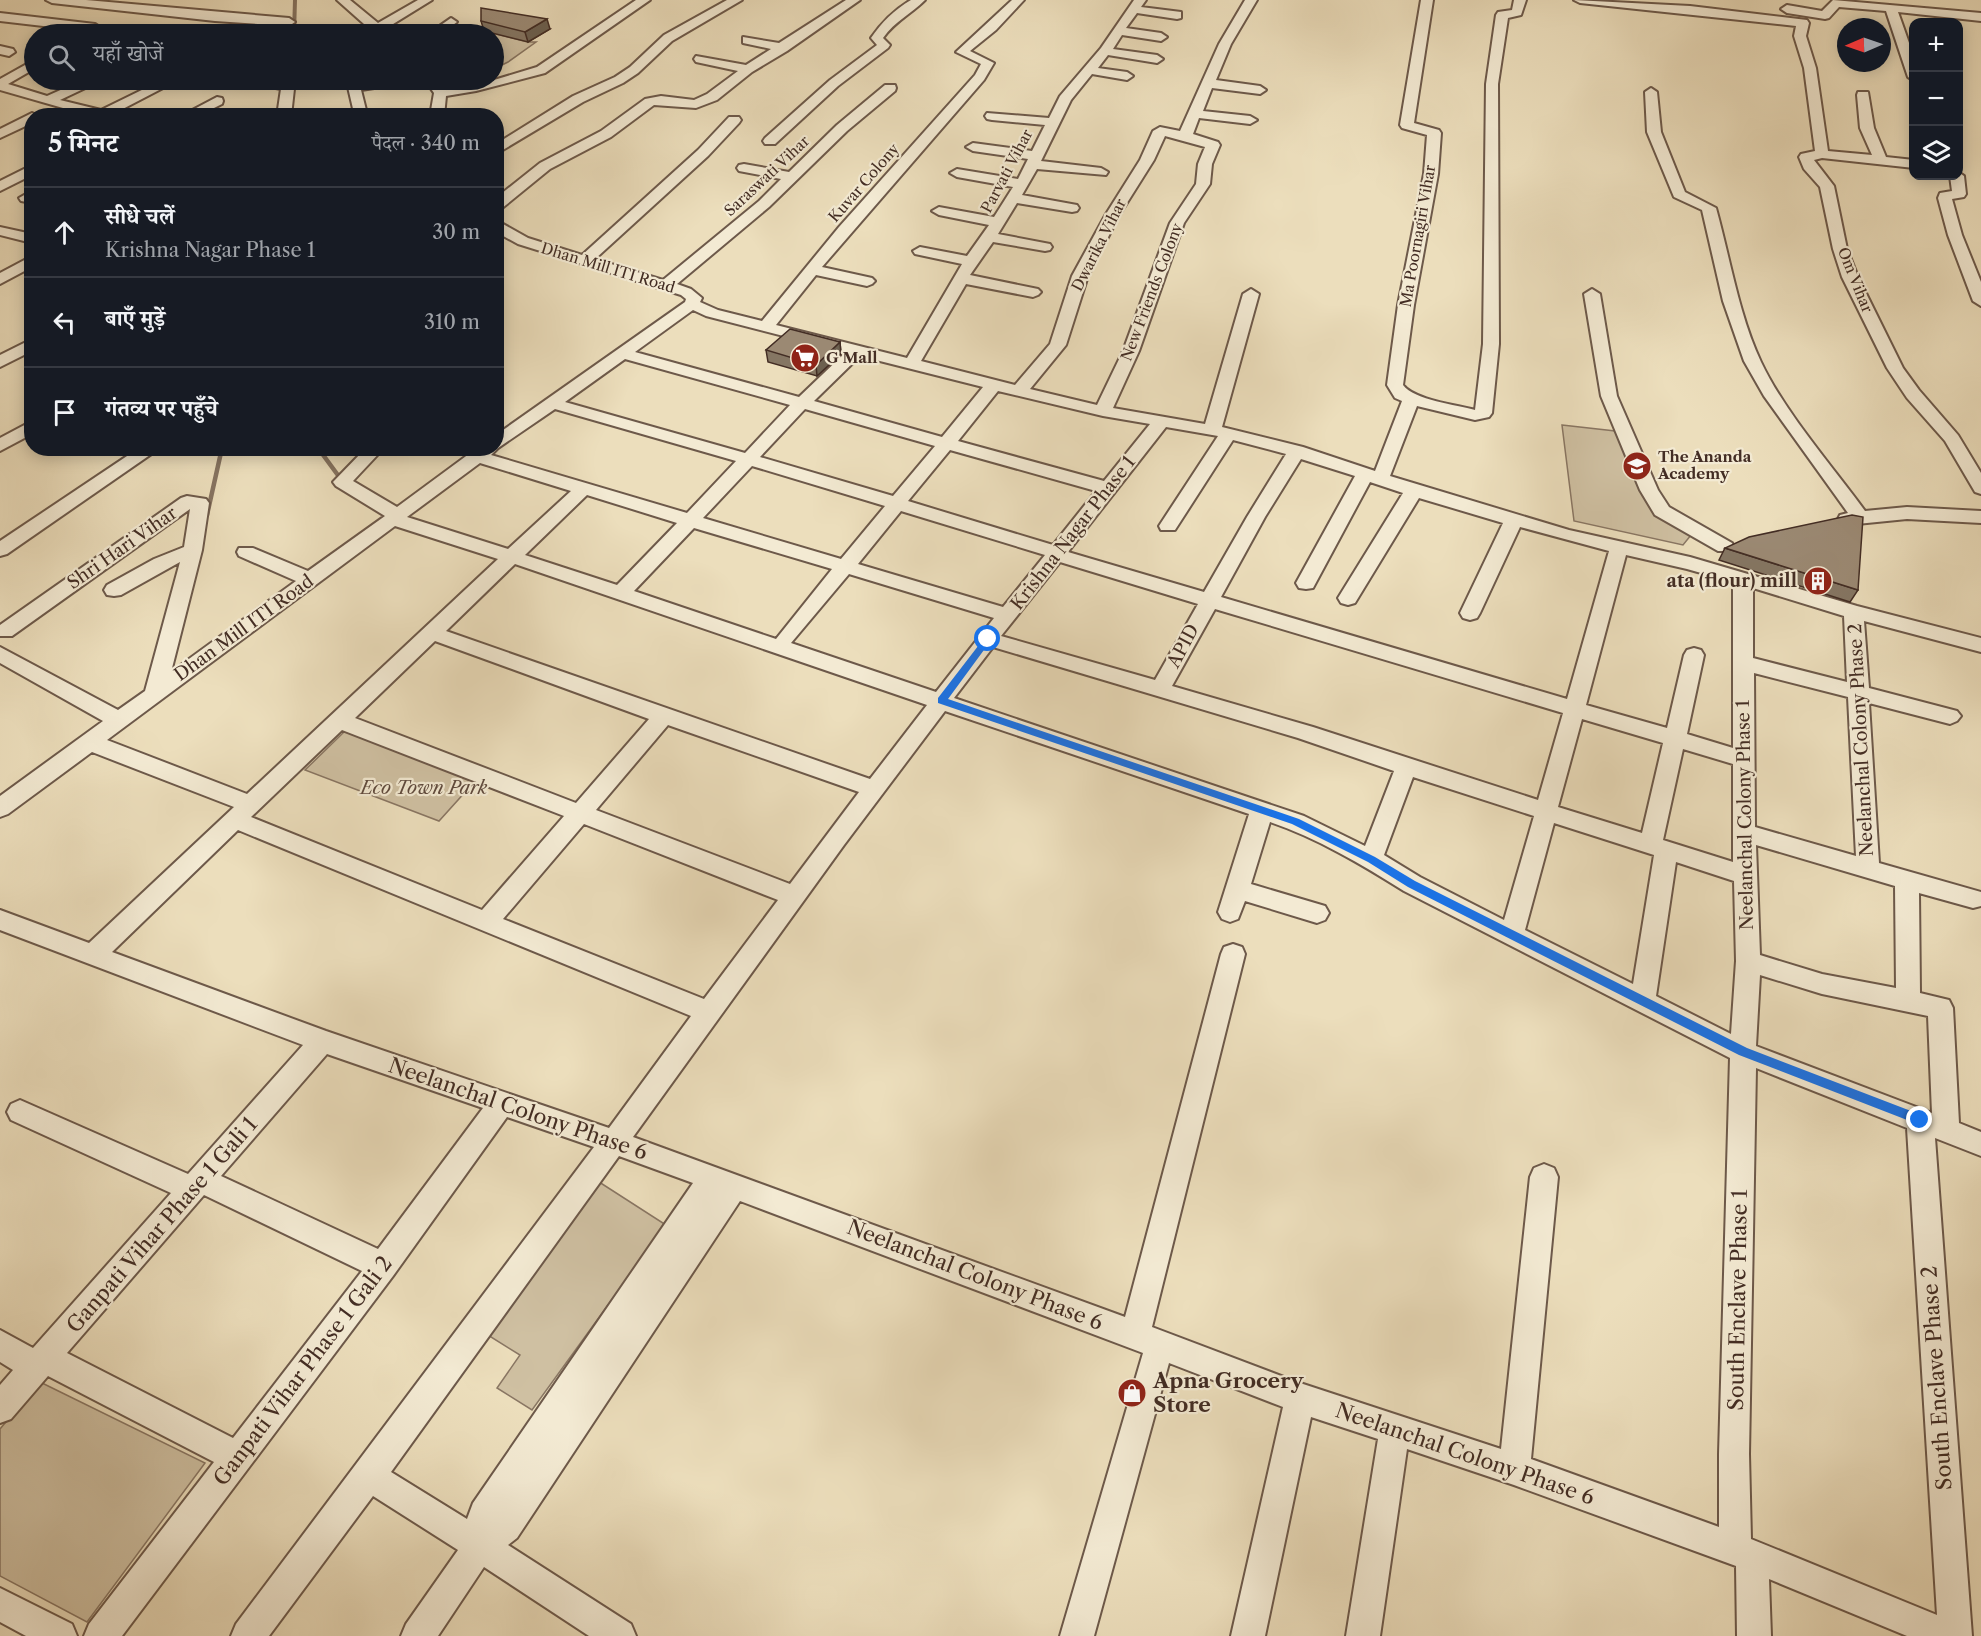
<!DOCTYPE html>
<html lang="hi">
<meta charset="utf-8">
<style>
:root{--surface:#171b24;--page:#20242c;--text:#f1f3f6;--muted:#9ea1a6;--line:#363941}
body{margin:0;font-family:"Libre Caslon Text","Noto Serif Devanagari",serif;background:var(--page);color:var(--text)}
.controls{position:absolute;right:18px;top:18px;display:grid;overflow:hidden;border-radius:12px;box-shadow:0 3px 15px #0003}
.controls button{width:54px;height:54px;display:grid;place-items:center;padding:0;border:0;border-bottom:2px solid var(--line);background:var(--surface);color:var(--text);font:30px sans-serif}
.compass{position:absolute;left:1837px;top:18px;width:54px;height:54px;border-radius:50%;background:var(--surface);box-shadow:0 3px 15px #0003;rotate:268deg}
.stop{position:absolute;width:18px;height:18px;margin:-14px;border:4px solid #1a73e8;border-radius:50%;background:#fff}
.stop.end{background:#1a73e8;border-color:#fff;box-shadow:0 2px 6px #0008}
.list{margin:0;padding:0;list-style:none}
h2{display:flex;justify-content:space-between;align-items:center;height:78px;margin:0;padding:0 24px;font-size:26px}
h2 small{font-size:20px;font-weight:400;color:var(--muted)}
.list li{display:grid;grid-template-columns:39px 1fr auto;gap:18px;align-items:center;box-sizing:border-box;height:90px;padding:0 24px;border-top:2px solid var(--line)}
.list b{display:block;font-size:22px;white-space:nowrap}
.list p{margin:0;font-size:20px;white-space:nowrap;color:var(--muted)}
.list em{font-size:20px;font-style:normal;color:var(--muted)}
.icon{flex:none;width:33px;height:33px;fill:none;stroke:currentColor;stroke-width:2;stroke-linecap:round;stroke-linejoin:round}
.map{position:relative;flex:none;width:1981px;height:1636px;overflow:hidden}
.search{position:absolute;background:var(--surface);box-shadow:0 3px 15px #0003;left:24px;top:24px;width:480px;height:66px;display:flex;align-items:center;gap:15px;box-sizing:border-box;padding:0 21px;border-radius:33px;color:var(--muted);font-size:22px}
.panel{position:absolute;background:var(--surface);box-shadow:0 3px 15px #0003;left:24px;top:108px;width:480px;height:348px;border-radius:24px}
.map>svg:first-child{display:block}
.green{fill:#cfc0a2;stroke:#897663;stroke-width:1.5}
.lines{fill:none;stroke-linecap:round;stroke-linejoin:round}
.stream-far1{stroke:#867360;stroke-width:4}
.stream{stroke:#867360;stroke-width:4.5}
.minor-casing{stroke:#6d594a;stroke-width:4}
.minor{fill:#f3ead3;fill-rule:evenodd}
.wall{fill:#857663;stroke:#432d24;stroke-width:1.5}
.shaded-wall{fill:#6c6050;stroke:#432d24;stroke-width:1.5}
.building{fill:#9b8973;stroke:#432d24;stroke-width:1.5}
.route{fill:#1a73e8}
.labels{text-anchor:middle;stroke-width:4.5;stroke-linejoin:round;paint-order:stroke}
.far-street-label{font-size:15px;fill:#432d24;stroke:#f3ead3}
.far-poi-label{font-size:15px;font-weight:bold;fill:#432d24;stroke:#f3ead3;text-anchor:start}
.street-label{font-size:18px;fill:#432d24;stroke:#f3ead3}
.poi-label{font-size:18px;font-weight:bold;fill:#432d24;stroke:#f3ead3;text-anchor:end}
.park-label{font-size:18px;font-style:italic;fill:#5f4a3d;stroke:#f3ead3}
.near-street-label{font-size:21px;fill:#432d24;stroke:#f3ead3}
.near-poi-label{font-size:21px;font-weight:bold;fill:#432d24;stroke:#f3ead3;text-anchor:start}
</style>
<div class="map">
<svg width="1981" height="1636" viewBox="0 0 1981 1636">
<rect width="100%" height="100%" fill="#ecdebc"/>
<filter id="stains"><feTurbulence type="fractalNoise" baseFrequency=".00333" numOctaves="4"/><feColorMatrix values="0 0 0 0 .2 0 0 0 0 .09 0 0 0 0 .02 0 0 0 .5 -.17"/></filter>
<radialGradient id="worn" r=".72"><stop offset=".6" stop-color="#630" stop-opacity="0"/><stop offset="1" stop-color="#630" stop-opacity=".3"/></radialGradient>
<g class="green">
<polygon points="484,28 488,32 528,42 536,42 508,62 494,69 494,34 475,34"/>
<polygon points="1562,425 1624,432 1646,498 1691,535 1683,545 1574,521"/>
<polygon points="345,731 476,780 439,821 305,770"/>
<polygon points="596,1180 666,1225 532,1410 497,1388 520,1355 483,1332"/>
<polygon points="40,1382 205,1463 87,1622 0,1576 0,1429"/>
</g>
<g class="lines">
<polyline class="stream-far1" points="294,34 295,0"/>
<g class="stream">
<polyline points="318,448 340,478"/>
<polyline points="207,515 222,448"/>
</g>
<g class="minor-casing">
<g id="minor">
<polygon points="46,0 86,0 289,18 295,22 289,26 215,21 52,3"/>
<polygon points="337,0 350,0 378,23 418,0 432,0 385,29 390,34 377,34 373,32"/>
<polygon points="636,0 650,0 545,73 476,91 446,96 444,116 430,116 434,93 425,80 437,80 443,89 494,80 537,67"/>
<polygon points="727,0 742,0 672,41 638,73 623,83 583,102 496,154 496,144 573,96 615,77 630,67 664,35"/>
<polygon points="846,0 860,0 787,51 752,72 717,100 696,108 654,105 611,137 550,169 501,209 496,210 496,198 540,163 601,131 645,99 661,96 694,100 707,94 738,71 696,62 694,59 696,56 746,65 771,49 743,43 743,37 779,43"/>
<path d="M911,0H925C911,14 895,21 883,38L890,45L888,48L838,86L775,144H765L763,141L765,138L830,80L877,45L871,38C882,22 894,10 911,0Z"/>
<path d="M1012,0H1024L996,30L970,51L994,63L984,80L822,267L872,278L875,281L872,284L867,286L816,275L776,325L907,358L962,264L915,254L913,251L920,247L967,256L989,225L939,215L932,211L939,207L994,217L1013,187L957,177L950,173L957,169L1018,179L1028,159L973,151L966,147L973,143L1032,151L1045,125L992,120L987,119L985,116L987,113L1049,118L1060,96L1101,48L1134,0H1146L1141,7L1181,12V18L1177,19L1137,13L1126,28L1161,33L1167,37L1161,41L1122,35L1113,49L1157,55L1163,59L1157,63L1108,55L1098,68L1127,72L1133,76L1127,80L1092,74L1071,100L1041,161L1101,168L1108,172L1106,175L1037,169L1022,195L1077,205L1079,208L1077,211L1072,212L1017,203L998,234L1050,244L1052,247L1050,250L1045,251L993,242L970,275L1038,289L1041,292L1038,295L1033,297L966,284L921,361L1015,385L1050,344L1072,276L1106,214L1140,160L1153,131L1160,127L1180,131L1219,44L1245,0H1257L1231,44L1216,80L1260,86L1266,90L1260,94L1212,88L1203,111L1250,116L1257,120L1250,124L1199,118L1193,134L1218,142L1220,145L1212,164L1210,184L1184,223L1139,351L1113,408L1205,424L1243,294L1251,289L1259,294L1222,427L1303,447L1375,471L1402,401L1395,398L1387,385L1398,305L1424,174L1427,135L1402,128L1400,125L1421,0H1433L1414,123L1439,130L1441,133L1438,174L1414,305L1403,385C1414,400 1457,405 1475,410L1483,344L1486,84L1496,15L1498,12L1512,10L1514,0H1526L1521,15L1508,18L1498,84L1499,344L1492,413L1489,417L1475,420L1417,406L1390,476L1569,530L1690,557L1857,606L1981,638V652L1864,621L1869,688L1957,711L1961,716L1957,721L1950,724L1869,703L1879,863L1981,892V906L1973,908L1919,893L1920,993L1949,1000L1953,1008L1959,1123L1981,1132V1156L1935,1138L1972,1636H1907L1769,1579L1771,1636H1737L1736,1566L1514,1485L1407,1449L1380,1636H1346L1378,1439L1311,1417L1265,1636H1231L1283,1407L1169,1363L1094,1636H1060L1143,1353L740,1201L517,1538L508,1545L631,1624L636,1636H589L484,1567L438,1636H401L406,1624L458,1550L373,1496L269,1636H231L236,1624L594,1147L507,1117L393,1276L122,1636H84L89,1624L214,1462L48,1376L11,1419L0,1423V1385L13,1370L0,1362V1330L33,1348L171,1193L11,1120L7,1112L11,1104L20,1100L188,1174L303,1045L0,930V910L89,943L234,807L92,752L8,814L0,817V796L103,721L0,663V647L118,710L145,691L180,562L121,595L114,596L107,595L104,590L107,585L154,559L184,547L190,509L12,636H0V625L181,498L187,496L206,499L209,503L202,550L171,672L296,581L239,556L237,552L239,548H253L308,571L385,516L336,486L333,482L366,448H384L353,481L397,507L477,448H496V435L685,302L686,299L681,295L518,244L496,232V220L528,238L582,255L698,150L729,117H739L741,120L739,123L708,156L595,259L663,280L759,201L781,179L739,171L737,168L739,165L744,164L789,172L837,125L885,85H895L896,88L895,91L847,131L769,207L677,284L691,289L702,298L700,302L718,310L762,321L839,227L975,75L981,64L956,52ZM1165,136L1205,147L1198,164L1196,184L1170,223L1123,351L1097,405L1030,389L1066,345L1088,276L1120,214L1154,160ZM693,310L706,316L846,352L799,397L635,352ZM860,356L983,387L942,437L814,401ZM625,359L790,405L745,453L565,402ZM998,391L1103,416L1150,424L1104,481L958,441ZM555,409L736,461L687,513L491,455L498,448ZM805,409L935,446L893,496L760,457ZM1166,427L1218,436L1159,526L1161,530H1175L1233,440L1286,454L1247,517L1204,592L1068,552ZM950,450L1096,491L1053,545L908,501ZM1301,459L1355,476L1296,583L1299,588L1306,589L1313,588L1370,482L1403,493L1338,598L1341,603L1348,605L1355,603L1419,498L1503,523L1460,613L1463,618L1470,620L1477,618L1480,613L1520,527L1609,551L1567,699L1221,597L1265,517ZM480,463L571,491L508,549L407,517ZM752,466L885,506L841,559L703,518ZM587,495L677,523L617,585L525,555ZM901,511L1045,555L1003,607L858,564ZM395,526L498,559L247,794L107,740ZM694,528L832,569L776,639L634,591ZM1626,555L1687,569L1733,582V748L1687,734L1704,655L1701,650L1694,648L1687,650L1684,655L1667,728L1586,705ZM1060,562L1198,604L1155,680L1001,636ZM515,564L927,705L870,779L446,631ZM849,574L994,618L936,692L791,643ZM1753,588L1844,616L1847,682L1753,658ZM1215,609L1563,713L1538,800L1313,727L1172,686ZM435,641L649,719L576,803L355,718ZM993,647L1298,738L1394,771L1365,846L1304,816L954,698ZM1754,673L1848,697L1856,856L1755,827ZM945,711L1249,814L1218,912L1222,919L1230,922L1238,919L1245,901L1317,923L1325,920L1329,913L1325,906L1251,884L1270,822C1317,838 1361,864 1404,891L1730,1058L1719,1454V1527L1531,1459L1558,1177L1554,1168L1544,1164L1534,1168L1530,1177L1501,1449L1300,1383L1152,1327L1245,954L1242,947L1233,944L1224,947L1221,954L1125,1317L633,1137L844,845ZM1582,719L1663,743L1642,833L1558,807ZM668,725L859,792L790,884L596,810ZM342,730L564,816L482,910L251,817ZM1683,749L1733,764V862L1663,840ZM1413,777L1534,816L1504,920L1420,877L1384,855ZM1554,823L1654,855L1633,984L1525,930ZM584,824L778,900L704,999L503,919ZM238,830L691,1016L609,1128L326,1031L112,952ZM1756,845L1895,886L1896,988L1822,974L1760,955ZM1676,862L1734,881L1736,961L1731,1034L1656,996ZM1760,975L1822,994L1928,1016L1932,1113L1756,1046ZM327,1054L483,1108L378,1249L221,1176ZM1756,1068L1907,1128L1937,1615L1751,1539L1749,1454ZM619,1156L693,1183L473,1503L467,1519L391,1472ZM204,1195L362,1271L233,1438L67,1353Z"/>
<polygon points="1574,0 1690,6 1807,20 1809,23 1806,36 1816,68 1828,151 1872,155 1860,128 1857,95 1858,92 1868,92 1874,128 1886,157 1914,160 1914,168 1822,158 1814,160 1834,186 1847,249 1858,277 1903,368 1919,390 1958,435 1981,473 1981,494 1975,492 1945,441 1907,398 1887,368 1842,277 1833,249 1820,187 1804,169 1799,157 1801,154 1815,151 1804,68 1794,36 1796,26 1580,3"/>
<polygon points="1833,0 1981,13 1981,21 1898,12 1914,57 1914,81 1908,77 1886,11 1839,7 1829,18 1825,19 1787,13 1781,9 1787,5 1822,11"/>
<polygon points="0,13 95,24 101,28 95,32 0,21"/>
<polygon points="451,18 457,22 441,34 428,34"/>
<polygon points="0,46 13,49 15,52 9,56 0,54"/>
<polygon points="34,60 34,69 8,84 47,96 83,80 98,80 96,83 60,100 101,110 152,85 157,84 163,88 115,113 116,116 91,116 0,90 0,79"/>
<polygon points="247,80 282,82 283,80 295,80 291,116 277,116 281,89 249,83"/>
<polygon points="379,80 407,80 401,84 361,90 366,110 359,114 354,113 348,87 349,84"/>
<path d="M1651,88L1657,92L1661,132L1685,192L1716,208C1730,258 1739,316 1761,362C1784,411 1832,466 1865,511L1907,507L1981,511V523L1907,519L1847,525L1840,523L1838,519L1840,515L1848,513L1764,396L1744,361L1723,301L1702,210L1674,197L1647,132L1645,92Z"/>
<polygon points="217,97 222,98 223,101 222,104 198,116 181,116"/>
<polygon points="32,113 38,116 32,116 32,123 0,138 0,129"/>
<polygon points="32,165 32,175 0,191 0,181"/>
<polygon points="1958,172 1964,176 1966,194 1964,197 1952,199 1962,235 1981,282 1981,306 1973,301 1948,235 1938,198 1940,193 1952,191 1950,176 1958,176"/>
<polygon points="26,194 32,195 32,203 21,201 19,198"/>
<polygon points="0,227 32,234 32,243 0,235"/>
<polygon points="32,256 32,267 0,284 0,273"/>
<polygon points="1592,289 1600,294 1617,396 1658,490 1669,507 1732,543 1734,547 1732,551 1718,551 1655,515 1640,490 1601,396 1584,294"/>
<polygon points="32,339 32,351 0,367 0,355"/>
<polygon points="32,421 32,434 0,451 0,438"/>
<polygon points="139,448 160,448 7,554 0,556 0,541"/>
<polygon points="0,1588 72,1624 77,1636 26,1636 0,1622"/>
</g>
</g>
<use href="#minor" class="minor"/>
</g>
<g class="wall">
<polygon points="481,21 550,29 528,42 484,31"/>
<polygon points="840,342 841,354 817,376 768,362 766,350"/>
<polygon points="1725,548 1858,590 1850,602 1719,560"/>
</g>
<g class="shaded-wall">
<polygon points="547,19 550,29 528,42 525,32"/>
<polygon points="840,342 841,354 817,376 816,365"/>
</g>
<g class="building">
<polygon points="481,8 547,19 525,32 481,21"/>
<polygon points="790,329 840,342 816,365 766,350"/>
<polygon points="1852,515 1863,517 1858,590 1725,548 1749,537"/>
</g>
<polygon class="route" points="985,637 992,639 948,699 1299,819 1375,857 1415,881 1747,1048 1924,1116 1924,1124 1920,1125 1739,1055 1408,887 1368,862 1292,824 938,703 938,698"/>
<defs>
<g id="supermarket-disc" transform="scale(1.5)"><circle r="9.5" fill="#8f2418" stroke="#f3ead3"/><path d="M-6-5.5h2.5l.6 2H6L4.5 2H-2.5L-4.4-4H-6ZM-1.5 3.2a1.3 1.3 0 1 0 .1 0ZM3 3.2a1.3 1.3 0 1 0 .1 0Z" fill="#fff"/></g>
<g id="school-disc" transform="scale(1.5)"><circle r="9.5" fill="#8f2418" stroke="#f3ead3"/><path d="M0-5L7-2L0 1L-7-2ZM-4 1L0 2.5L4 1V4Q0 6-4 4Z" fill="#fff"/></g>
<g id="building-disc" transform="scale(1.5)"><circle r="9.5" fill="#8f2418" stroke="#f3ead3"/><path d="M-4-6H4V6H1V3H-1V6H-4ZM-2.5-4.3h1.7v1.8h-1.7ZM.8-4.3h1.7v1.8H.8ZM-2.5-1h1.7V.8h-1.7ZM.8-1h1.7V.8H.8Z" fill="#fff"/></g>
<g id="shop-disc" transform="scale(1.5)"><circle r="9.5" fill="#8f2418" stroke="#f3ead3"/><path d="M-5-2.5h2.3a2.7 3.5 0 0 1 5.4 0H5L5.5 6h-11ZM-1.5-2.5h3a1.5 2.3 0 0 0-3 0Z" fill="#fff"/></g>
</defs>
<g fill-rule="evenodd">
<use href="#supermarket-disc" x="805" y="358"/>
<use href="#school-disc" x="1637" y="466"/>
<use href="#building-disc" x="1818" y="581"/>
<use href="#shop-disc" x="1132" y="1393"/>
</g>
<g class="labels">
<g class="far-street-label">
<text transform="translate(1007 171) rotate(-62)" y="5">Parvati Vihar</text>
<text transform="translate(767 176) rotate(-43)" y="5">Saraswati Vihar</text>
<text transform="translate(864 183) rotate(-49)" y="5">Kuvar Colony</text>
<text transform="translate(1418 236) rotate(-80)" y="5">Ma Poornagiri Vihar</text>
<text transform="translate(1099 245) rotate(-63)" y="5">Dwarika Vihar</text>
<text transform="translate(608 268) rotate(17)" y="5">Dhan Mill ITI Road</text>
<text transform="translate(1855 280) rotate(68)" y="5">Om Vihar</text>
<text transform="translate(1152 292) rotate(-69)" y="5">New Friends Colony</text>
</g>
<g class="far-poi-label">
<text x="826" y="363">G Mall</text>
<text x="1658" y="462">The Ananda<tspan x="1658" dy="17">Academy</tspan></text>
</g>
<g class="street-label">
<text transform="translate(1073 533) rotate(-52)" y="6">Krishna Nagar Phase 1</text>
<text transform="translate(122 548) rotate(-35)" y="6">Shri Hari Vihar</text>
<text transform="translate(244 628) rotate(-36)" y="6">Dhan Mill ITI Road</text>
<text transform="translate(1183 646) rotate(-62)" y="6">APID</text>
<text transform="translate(1861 740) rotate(-93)" y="6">Neelanchal Colony Phase 2</text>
<text transform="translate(1745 815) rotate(-91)" y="6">Neelanchal Colony Phase 1</text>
</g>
<g class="poi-label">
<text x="1797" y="587">ata (flour) mill</text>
</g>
<g class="park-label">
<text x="424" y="794">Eco Town Park</text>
</g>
<g class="near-street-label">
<text transform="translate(518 1109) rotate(19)" y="7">Neelanchal Colony Phase 6</text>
<text transform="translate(162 1225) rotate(-49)" y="7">Ganpati Vihar Phase 1 Gali 1</text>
<text transform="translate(975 1275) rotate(21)" y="7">Neelanchal Colony Phase 6</text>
<text transform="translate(1738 1300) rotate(-89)" y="7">South Enclave Phase 1</text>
<text transform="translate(303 1371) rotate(-53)" y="7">Ganpati Vihar Phase 1 Gali 2</text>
<text transform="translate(1937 1378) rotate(-94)" y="7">South Enclave Phase 2</text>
<text transform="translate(1465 1454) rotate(19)" y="7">Neelanchal Colony Phase 6</text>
</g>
<g class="near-poi-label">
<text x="1153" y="1388">Apna Grocery<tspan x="1153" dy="24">Store</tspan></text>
</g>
</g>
<rect width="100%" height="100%" filter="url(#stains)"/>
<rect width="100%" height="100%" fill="url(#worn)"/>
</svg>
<div class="controls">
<button>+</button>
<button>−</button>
<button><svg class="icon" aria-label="layers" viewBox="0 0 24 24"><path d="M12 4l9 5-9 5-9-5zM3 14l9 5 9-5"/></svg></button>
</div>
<svg class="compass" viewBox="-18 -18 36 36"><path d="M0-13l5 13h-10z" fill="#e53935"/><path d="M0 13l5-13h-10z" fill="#9ea1a6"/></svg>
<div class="stop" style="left:988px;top:639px"></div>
<div class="stop end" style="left:1920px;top:1120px"></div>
<div class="search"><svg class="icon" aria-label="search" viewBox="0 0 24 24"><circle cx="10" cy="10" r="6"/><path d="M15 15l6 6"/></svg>यहाँ खोजें</div>
<section class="panel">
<h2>5 मिनट<small>पैदल · 340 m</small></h2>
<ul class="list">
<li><svg class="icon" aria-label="ahead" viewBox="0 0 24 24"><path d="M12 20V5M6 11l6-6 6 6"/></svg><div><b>सीधे चलें</b><p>Krishna Nagar Phase 1</p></div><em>30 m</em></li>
<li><svg class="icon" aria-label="left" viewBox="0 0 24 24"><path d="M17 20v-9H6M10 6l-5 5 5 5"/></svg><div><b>बाएँ मुड़ें</b></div><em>310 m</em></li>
<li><svg class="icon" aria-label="arrive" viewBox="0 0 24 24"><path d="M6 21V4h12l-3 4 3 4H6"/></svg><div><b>गंतव्य पर पहुँचे</b></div></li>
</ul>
</section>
</div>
